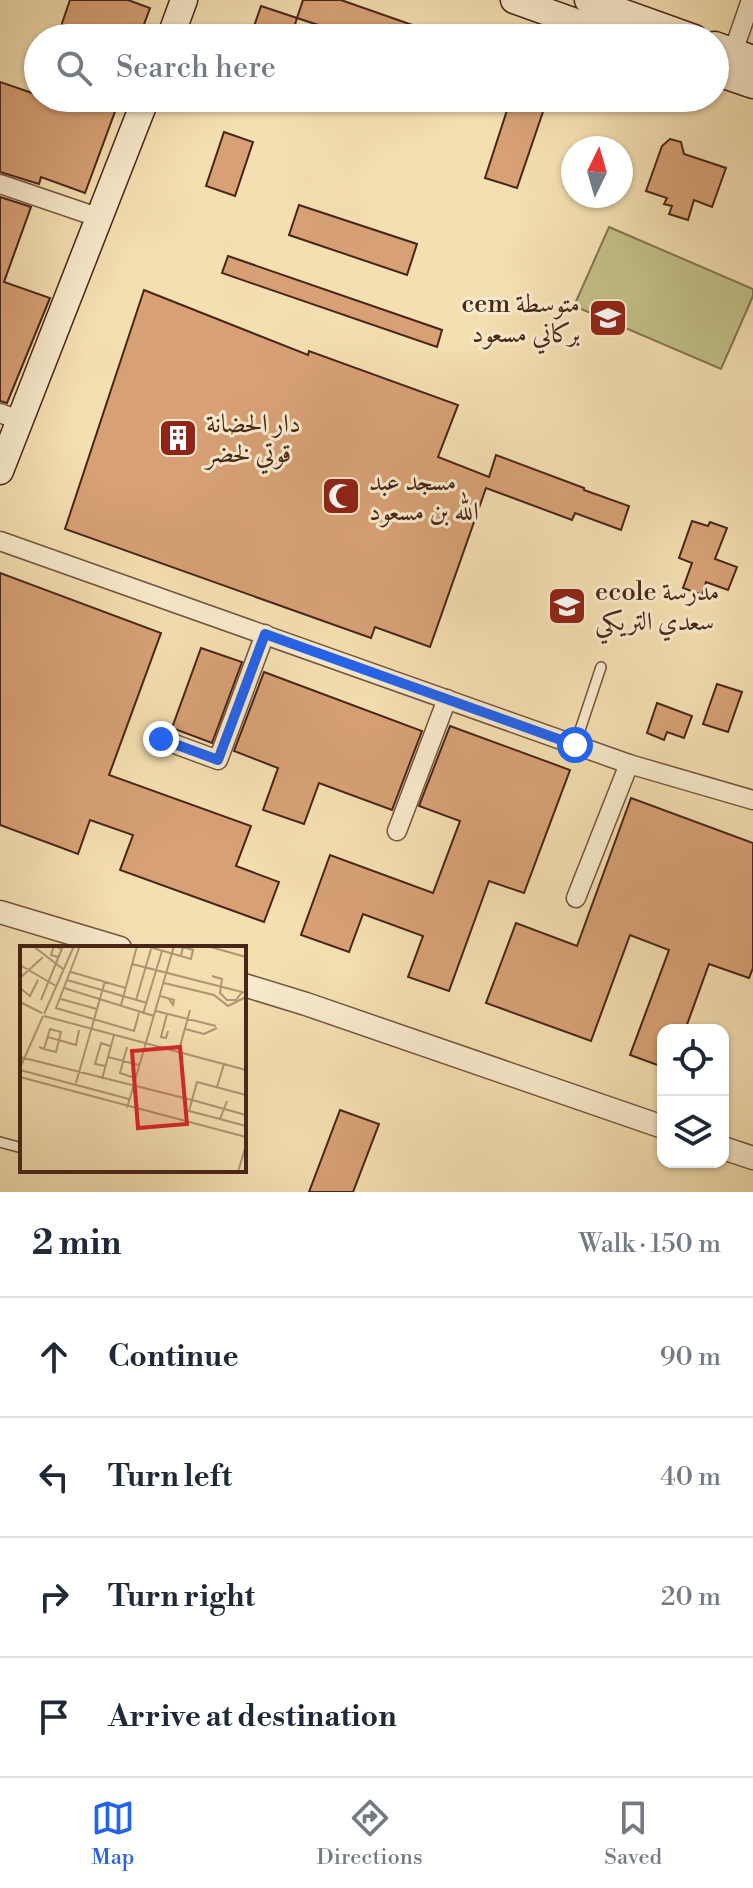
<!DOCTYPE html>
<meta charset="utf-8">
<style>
:root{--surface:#fff;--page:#f2f2f3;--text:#1f2937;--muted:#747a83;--line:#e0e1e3;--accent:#2563eb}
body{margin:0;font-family:"Libre Bodoni",Amiri,serif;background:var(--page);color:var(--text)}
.controls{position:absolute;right:24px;bottom:24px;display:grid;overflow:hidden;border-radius:16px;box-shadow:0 2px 6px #0004}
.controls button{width:72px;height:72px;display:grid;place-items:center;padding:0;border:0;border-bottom:2px solid var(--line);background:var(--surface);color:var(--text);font:40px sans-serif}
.compass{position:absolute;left:561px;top:136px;width:72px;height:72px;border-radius:50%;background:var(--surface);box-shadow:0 2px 6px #0004;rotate:5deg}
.stop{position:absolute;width:24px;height:24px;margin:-18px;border:6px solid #2563eb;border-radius:50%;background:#fff}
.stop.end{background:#2563eb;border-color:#fff;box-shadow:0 2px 8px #0008}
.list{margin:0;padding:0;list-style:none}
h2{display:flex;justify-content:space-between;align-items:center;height:104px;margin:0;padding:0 32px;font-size:34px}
h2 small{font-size:26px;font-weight:400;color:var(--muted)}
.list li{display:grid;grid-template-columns:52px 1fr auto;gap:24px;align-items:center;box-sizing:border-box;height:120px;padding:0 32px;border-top:2px solid var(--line)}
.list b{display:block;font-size:30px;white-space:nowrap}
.list em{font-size:26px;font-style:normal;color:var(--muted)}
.icon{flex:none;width:44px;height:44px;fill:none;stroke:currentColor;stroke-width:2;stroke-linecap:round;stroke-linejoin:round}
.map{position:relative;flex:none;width:753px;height:1192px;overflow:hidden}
.search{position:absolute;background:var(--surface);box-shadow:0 2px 6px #0004;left:24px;right:24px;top:24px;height:88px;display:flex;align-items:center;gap:20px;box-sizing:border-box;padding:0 28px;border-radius:44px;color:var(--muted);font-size:30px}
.sheet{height:584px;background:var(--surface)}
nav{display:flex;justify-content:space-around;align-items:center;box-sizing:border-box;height:112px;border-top:2px solid var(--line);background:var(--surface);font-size:22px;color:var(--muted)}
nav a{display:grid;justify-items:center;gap:4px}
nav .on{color:var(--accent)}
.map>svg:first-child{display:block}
.grass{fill:#c2c087;stroke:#857250;stroke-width:2}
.building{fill:#d7a175;stroke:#482518;stroke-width:2}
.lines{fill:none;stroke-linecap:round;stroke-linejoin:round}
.service-casing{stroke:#73543e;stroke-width:12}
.minor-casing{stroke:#73543e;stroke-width:21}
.tertiary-casing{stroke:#73543e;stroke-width:25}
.secondary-casing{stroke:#482518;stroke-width:29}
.service{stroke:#f8eacc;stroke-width:9}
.minor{stroke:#f8eacc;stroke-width:18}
.tertiary{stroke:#f8eacc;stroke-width:22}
.secondary{stroke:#f8eacc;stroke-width:26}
.route{stroke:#2563eb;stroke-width:10}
.labels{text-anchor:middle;stroke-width:6;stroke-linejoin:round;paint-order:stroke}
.poi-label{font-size:26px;fill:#482518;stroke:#f8eacc;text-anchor:start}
.inset-road{fill:none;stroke:#af9574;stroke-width:2}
.view{fill:#d62828;fill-opacity:0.15;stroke:#d62828;stroke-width:4}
.inset-edge{fill:none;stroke:#482518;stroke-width:4}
</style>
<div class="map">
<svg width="753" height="1192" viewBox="0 0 753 1192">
<rect width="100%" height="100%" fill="#f4dfb1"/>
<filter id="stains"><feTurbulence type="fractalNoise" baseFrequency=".0025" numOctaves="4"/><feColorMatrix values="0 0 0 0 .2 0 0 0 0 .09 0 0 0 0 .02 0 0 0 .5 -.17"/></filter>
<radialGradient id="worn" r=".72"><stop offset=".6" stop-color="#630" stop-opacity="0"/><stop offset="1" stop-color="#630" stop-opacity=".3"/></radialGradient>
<polygon class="grass" points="609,227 753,289 753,296 721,369 574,306"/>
<g class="building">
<polygon points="70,0 128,0 150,8 139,38 57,38"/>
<polygon points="303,0 341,0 441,35 441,38 358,38 297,18"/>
<polygon points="261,6 297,18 291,38 250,38"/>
<polygon points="0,82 38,95 38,98 120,98 85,193 41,177 39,184 0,172"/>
<polygon points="511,98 521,98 545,106 517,188 485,178"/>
<polygon points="224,132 253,142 235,196 206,186"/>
<polygon points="670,139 681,142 684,154 726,168 712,207 694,200 688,220 669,214 672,206 664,204 667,198 646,191 662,146"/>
<polygon points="0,197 31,207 4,282 50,298 7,403 0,401"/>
<polygon points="299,205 417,244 407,275 289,235"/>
<polygon points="228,256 442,330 437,347 222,273"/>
<polygon points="144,290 308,355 309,351 458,405 438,457 489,477 496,455 584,488 584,490 629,506 621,530 575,513 572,520 486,488 430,647 375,627 371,638 65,529"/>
<polygon points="692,521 708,526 710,522 727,528 715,559 737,567 728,590 706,582 702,595 683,588 692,563 679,558"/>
<polygon points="0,573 161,633 109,775 251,826 236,866 279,882 264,922 120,870 133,835 90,820 78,854 0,825"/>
<polygon points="201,648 242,662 212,743 172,728"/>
<polygon points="264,672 422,731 392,810 319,783 304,824 263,810 278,768 234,751"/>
<polygon points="717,684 742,692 728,732 703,724"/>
<polygon points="657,703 692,716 684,738 667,732 664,740 647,733"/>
<polygon points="450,726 570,770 524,893 489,881 449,991 408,977 423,936 363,914 349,952 301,935 330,855 433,893 460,821 419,806"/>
<polygon points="631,798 753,843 753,968 749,978 709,964 685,1030 663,1030 663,1067 630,1055 669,950 630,935 591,1041 486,1003 516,923 577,946"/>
<polygon points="340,1110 379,1124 353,1192 309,1192"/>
</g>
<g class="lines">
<g class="service-casing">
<g id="service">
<polyline points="575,745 601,667"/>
<polyline points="0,1142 22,1148"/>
</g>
</g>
<g class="minor-casing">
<g id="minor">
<polyline points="733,52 751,0"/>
<polyline points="0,184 100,218"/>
<polyline points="0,413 21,421"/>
<polyline points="0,541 629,764 753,800"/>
<polyline points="161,739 218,760 265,634"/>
<polyline points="397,831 447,699"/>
<polyline points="576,898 629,764"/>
</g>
</g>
<g class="tertiary-casing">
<g id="tertiary">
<polyline points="0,912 120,948"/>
<polyline points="244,985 306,1004 663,1127"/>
<polyline points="723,1148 753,1158"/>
</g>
</g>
<g class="secondary-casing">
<g id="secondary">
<polyline points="514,0 620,38"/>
<polyline points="588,0 694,38"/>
<polyline points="170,38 184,0"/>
<polyline points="715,45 753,59"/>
<polyline points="715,72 753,85"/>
<polyline points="0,471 146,98"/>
</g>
</g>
<use href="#service" class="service"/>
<use href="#minor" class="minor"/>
<use href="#tertiary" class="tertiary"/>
<use href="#secondary" class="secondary"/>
</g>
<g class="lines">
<polyline class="route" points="161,739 218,760 265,634 575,745"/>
</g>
<defs>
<g id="school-square" transform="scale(2)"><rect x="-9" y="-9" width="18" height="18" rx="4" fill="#8f2418" stroke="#f8eacc"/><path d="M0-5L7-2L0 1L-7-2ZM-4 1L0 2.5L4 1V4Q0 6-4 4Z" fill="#fff"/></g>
<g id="building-square" transform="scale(2)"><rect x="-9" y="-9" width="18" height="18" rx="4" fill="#8f2418" stroke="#f8eacc"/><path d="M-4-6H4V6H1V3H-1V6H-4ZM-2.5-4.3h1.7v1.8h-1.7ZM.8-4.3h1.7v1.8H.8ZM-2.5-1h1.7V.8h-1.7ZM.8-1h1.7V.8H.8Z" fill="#fff"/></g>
<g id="mosque-square" transform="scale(2)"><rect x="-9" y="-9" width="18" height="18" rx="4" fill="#8f2418" stroke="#f8eacc"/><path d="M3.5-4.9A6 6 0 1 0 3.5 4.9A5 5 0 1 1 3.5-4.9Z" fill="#fff"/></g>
</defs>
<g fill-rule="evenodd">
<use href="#school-square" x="608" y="318"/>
<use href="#building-square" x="178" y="438"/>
<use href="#mosque-square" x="341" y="496"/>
<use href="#school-square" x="567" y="606"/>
</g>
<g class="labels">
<g class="poi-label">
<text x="580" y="312" text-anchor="end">cem متوسطة<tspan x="580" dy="30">بركاني مسعود</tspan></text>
<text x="206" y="432">دار الحضانة<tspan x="206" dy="30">قوتي لخضر</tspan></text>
<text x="369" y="490">مسجد عبد<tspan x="369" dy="30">الله بن مسعود</tspan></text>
<text x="595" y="600">ecole مدرسة<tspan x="595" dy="30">سعدي التريكي</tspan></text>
</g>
</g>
<g transform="translate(20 946)">
<rect width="226" height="226" fill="#f4dfb1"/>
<path class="inset-road" d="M13,0L43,23M60,0L36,62L114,85L119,67M126,0L171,13L173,4L163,1L161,10M187,0L226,11M38,11L31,9L34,0L42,3M112,18L226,47M0,19L36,40M51,26L106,42M192,30L202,33L200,47L207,54H216L222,46M0,32L23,11M47,34L127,57M144,37L194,49L208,60L226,51M0,42L10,50L18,34M44,42L134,70M140,50L154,54L153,59L149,53M41,53L77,63M21,54L43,0M116,54L131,3M0,56L22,67M101,59L117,0M136,65L196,80M24,68L54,0M123,68L142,5M147,68L141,91L146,92L148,85M24,70L226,124M165,83L184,88L197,82M28,91L56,99L59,84M19,101L24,103L36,106L41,86L30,83L24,103M107,101L100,127L115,132M159,104L170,64M0,111L172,154L169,165L200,173M88,111L119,119M85,120L75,118L81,97L90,100M0,122L23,70M0,124L109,153M0,131L226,191M82,133L94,89M56,137L85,35M197,141L204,118M226,149L177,136L172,154L226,169M207,155L200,173L226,180M107,162L154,0M218,226L226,199"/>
<path class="view" d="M160,101L167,178L118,182L112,105Z"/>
<rect width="226" height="226" class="inset-edge"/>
</g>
<rect width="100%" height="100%" filter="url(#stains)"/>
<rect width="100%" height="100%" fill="url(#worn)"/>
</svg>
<div class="controls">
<button><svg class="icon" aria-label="locate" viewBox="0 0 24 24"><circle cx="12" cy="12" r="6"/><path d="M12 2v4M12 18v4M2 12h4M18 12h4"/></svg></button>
<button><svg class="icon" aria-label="layers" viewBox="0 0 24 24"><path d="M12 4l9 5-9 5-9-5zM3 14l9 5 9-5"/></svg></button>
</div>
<svg class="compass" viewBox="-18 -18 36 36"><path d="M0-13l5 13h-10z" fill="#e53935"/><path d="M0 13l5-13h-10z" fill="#747a83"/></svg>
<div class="stop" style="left:575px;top:745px"></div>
<div class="stop end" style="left:161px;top:739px"></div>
<div class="search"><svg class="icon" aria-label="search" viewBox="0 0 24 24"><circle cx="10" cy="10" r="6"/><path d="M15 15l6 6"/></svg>Search here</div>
</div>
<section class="sheet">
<h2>2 min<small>Walk · 150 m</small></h2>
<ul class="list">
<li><svg class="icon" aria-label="ahead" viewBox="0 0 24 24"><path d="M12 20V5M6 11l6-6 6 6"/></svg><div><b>Continue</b></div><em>90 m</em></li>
<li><svg class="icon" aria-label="left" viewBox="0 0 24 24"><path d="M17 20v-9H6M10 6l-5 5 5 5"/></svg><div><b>Turn left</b></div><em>40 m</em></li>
<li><svg class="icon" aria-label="right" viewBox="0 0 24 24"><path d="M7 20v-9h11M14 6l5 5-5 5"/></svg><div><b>Turn right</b></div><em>20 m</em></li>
<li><svg class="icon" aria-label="arrive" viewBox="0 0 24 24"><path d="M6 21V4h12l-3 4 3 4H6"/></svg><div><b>Arrive at destination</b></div></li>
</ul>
</section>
<nav>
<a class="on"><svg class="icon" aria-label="map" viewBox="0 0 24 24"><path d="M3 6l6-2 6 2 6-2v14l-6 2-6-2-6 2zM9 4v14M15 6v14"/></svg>Map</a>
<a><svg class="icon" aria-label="directions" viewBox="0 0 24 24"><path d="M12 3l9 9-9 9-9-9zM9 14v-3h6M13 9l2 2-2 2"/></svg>Directions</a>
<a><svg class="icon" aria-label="saved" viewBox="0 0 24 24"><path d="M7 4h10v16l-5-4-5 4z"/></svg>Saved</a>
</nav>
